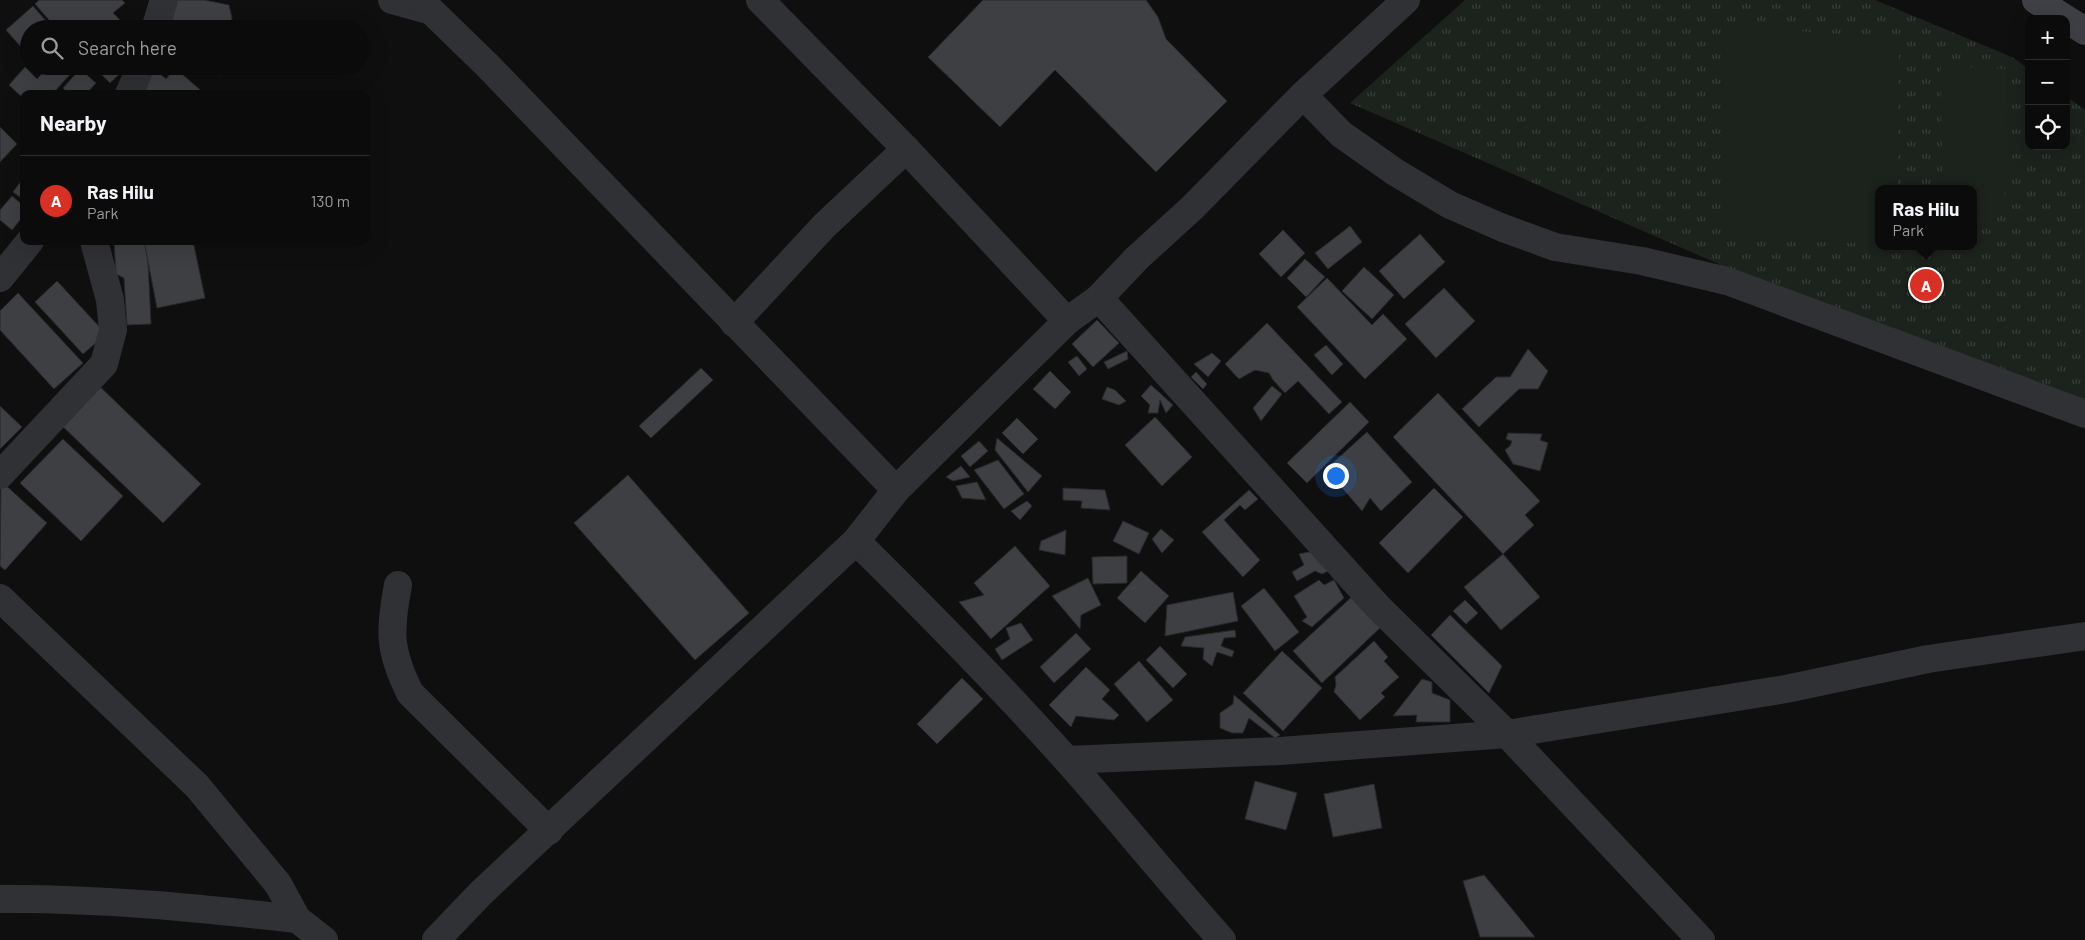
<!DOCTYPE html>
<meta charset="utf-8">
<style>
:root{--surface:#0b0b0c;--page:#141415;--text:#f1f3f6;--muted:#9a9b9d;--line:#2b2b2d;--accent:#d93025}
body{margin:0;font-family:Barlow,sans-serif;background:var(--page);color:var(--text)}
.controls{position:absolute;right:15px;top:15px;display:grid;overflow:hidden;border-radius:10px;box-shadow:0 5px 20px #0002}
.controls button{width:45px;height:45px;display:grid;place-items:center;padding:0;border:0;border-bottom:1px solid var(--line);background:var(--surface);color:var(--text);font:25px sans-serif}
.you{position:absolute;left:1335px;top:475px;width:18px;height:18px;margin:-12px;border:4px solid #fff;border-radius:50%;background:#1a73e8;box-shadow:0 0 0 8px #1a73e833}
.badge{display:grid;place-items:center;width:32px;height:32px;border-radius:50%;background:var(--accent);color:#fff;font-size:16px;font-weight:700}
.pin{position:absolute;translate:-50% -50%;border:2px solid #fff;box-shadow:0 1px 5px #0006}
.popup{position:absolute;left:1875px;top:185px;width:102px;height:65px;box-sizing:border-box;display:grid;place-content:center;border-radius:10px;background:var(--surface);filter:drop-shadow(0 1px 4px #0005);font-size:16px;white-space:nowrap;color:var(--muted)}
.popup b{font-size:19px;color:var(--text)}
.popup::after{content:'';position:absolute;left:50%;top:100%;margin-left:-10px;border:10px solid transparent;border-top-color:var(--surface)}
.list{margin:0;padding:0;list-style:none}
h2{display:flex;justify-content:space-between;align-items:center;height:65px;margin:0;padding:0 20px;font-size:21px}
h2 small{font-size:16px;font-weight:400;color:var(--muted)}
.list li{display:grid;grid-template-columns:32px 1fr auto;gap:15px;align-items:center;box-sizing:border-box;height:90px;padding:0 20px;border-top:1px solid var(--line)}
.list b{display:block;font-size:19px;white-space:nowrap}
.list p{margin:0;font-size:16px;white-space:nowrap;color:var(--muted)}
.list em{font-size:16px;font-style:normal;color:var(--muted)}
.icon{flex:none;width:28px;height:28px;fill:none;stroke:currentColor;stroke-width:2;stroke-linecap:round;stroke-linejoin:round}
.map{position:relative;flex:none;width:2085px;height:940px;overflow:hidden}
.search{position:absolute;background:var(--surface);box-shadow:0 5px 20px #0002;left:20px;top:20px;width:350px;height:55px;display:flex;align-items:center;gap:12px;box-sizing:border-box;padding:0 18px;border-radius:28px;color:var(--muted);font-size:19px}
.panel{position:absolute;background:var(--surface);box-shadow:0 5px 20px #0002;left:20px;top:90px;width:350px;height:155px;border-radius:10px}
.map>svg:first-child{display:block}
.park{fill:url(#park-tufts);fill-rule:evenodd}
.pitch{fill:#1b231c}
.building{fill:#3e3f43;stroke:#29292c}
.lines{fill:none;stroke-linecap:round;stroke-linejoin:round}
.minor{stroke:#303135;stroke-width:28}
.secondary{stroke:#3e4045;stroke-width:28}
</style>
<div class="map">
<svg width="2085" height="940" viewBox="0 0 2085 940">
<defs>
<pattern id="park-tufts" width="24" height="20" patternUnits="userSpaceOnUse" patternTransform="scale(1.25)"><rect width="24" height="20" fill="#1b231c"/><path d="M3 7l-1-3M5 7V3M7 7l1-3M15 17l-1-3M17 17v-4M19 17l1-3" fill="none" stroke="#39403b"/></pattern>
</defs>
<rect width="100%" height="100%" fill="#0f0f10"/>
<path class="park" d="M1465,0H1875L2012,57L2029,69V146H2066V96L2085,110V424L1350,103ZM1878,189H1974V246H1878Z"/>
<g class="pitch">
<polygon points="1722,25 1899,39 1897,189 1878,189 1878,243 1725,240"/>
<polygon points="1941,66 2008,69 2004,215 1974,213 1974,189 1942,189"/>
</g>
<g class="building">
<polygon points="39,0 122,0 125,3 113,13 120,20 110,29 57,29 35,4"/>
<polygon points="176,0 204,0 229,5 232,18 230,29 170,29"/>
<polygon points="983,0 1146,0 1158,17 1166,39 1227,101 1156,172 1055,70 1000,127 928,57"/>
<polygon points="33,6 53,29 29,29 29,56 6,30"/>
<polygon points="49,66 72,66 75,69 55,91 59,94 24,94 24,99 9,85 25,67 37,79"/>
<polygon points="93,66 128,66 110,83"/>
<polygon points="151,66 166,79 175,68 205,94 124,94"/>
<polygon points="206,66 222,66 221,75 205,72"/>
<polygon points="80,69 96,83 86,94 69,94 63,88"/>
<polygon points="0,127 17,144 0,162"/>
<polygon points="24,177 24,200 13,192"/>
<polygon points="12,196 24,206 24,215 12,230 0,220 0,210"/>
<polygon points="1350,226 1362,242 1328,269 1315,253"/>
<polygon points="1283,230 1305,253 1281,277 1259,254"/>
<polygon points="1420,234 1445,262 1404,299 1379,271"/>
<polygon points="114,241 147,241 151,324 127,325 124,278 116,274"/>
<polygon points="144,241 193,241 205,298 157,308"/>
<polygon points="1305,259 1325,277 1306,297 1287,278"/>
<polygon points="1364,267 1394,295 1372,319 1342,291"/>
<polygon points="1327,278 1372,325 1383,314 1407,339 1365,379 1297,307"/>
<polygon points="57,281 106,334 83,354 35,302"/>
<polygon points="1444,288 1475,321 1436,358 1405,324"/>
<polygon points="18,293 83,363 54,389 0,330 0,311"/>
<polygon points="1097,320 1119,343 1093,367 1072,344"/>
<polygon points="1267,323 1342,402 1329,414 1298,381 1285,393 1273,380 1269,373 1255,370 1239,379 1225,364"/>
<polygon points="1326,345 1343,364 1332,375 1314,355"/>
<polygon points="1528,349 1548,371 1538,389 1519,389 1479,427 1462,409 1496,377 1510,377"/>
<polygon points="1127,351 1128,359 1108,369 1104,362"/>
<polygon points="1212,353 1221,361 1208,377 1194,364"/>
<polygon points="1077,356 1087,369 1079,376 1068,362"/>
<polygon points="701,368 713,380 651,438 639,426"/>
<polygon points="1050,371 1071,392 1055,409 1033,389"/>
<polygon points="1196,372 1207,384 1203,389 1191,377"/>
<polygon points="93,380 201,484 163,523 56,420"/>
<polygon points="1151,385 1173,405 1166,413 1160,400 1158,413 1148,413 1150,405 1141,396"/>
<polygon points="1272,386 1282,394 1261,421 1253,408"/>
<polygon points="1107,387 1115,390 1126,401 1119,405 1102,399"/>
<polygon points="1438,393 1540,501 1525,515 1534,525 1503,554 1393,437"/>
<polygon points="1350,402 1369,422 1307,483 1287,463"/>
<polygon points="0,406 22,427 0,449"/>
<polygon points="1155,417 1192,457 1162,486 1125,445"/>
<polygon points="1017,418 1038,439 1023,454 1002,433"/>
<polygon points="1367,432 1412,482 1381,511 1370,498 1362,511 1326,469"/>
<polygon points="1508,433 1542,434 1540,440 1548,443 1540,471 1513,464 1505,450 1510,446 1512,441 1506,439"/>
<polygon points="997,438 1042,476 1028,492 995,450"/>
<polygon points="63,439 123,496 81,541 20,483"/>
<polygon points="979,441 988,451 970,467 961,456"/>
<polygon points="998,460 1024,494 1004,509 974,470"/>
<polygon points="961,466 970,477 953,481 946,477"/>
<polygon points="628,475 749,613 695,660 574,523"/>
<polygon points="1,481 47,523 5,570 0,566"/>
<polygon points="977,482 986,500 962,498 956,486"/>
<polygon points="1063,488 1105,490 1110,510 1081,508 1082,501 1063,500"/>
<polygon points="1434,488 1463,517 1408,573 1379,543"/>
<polygon points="1249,490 1258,499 1245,510 1240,505 1224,520 1260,560 1243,577 1202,532"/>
<polygon points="1027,501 1032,506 1020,520 1011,511"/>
<polygon points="1123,521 1149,533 1139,554 1113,541"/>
<polygon points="1161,529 1174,540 1162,553 1152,539"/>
<polygon points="1066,530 1065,555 1039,550 1041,541"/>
<polygon points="1015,546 1050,586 991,639 959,602 984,595 974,583"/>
<polygon points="1314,551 1330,570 1322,574 1315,571 1297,581 1292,572 1304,565 1299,554"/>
<polygon points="1503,554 1540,597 1501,630 1464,587"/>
<polygon points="1127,556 1127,583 1093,584 1092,557"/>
<polygon points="1141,571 1169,596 1145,623 1117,598"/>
<polygon points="1088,578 1101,605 1081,615 1080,629 1052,596"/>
<polygon points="1319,580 1324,585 1334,580 1344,598 1312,627 1302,621 1307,617 1294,596"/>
<polygon points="1264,588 1299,632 1275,651 1241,606"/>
<polygon points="1233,592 1238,621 1165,636 1167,605"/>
<polygon points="1356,593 1384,624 1322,683 1293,651"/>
<polygon points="1465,600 1478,613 1466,624 1453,611"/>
<polygon points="1450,615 1502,666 1489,693 1431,635"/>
<polygon points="1021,623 1033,640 1002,660 995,649 1010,639 1006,628"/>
<polygon points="1235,630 1236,637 1224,638 1221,646 1234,651 1232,657 1217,652 1212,666 1203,659 1204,648 1181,646 1185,637"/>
<polygon points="1076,633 1091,649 1054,683 1040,667"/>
<polygon points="1374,641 1388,657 1384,661 1399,677 1381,693 1385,697 1360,720 1334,692 1336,685 1335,677"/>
<polygon points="1160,646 1187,674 1173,688 1146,660"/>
<polygon points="1282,651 1322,688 1283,731 1243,693"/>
<polygon points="1139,661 1173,700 1147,722 1114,684"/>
<polygon points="1086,667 1110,690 1102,699 1119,715 1114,720 1076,716 1071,727 1049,705"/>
<polygon points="962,678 983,699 937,744 917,724"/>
<polygon points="1422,679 1432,682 1432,693 1450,700 1450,722 1416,722 1417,715 1393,716"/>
<polygon points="1234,695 1280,735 1275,738 1249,718 1243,733 1232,733 1220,728 1220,713 1233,704"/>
<polygon points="1255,781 1297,793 1286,830 1245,819"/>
<polygon points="1374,784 1382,828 1333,837 1324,794"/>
<polygon points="1484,875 1535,937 1480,937 1463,881"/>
</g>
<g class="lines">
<g class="minor">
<polyline points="392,0 428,10"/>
<polyline points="420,0 488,66 896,490"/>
<polyline points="760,0 906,149 1067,321"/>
<polyline points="155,29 164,0"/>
<polyline points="129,94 141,66"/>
<polyline points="1303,95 1341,134 1395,172 1450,205 1503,228 1555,247 1642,261 1727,281 2085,414"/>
<polyline points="0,278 30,241"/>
<polyline points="1099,298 1378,607 1507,734 1701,940"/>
<polyline points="734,323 824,226 906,149"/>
<polyline points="0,475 104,364 113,330 110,300 94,241"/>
<path d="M856,541C928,612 999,684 1066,759C1119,819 1169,881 1222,940"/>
<path d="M398,585C389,632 389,650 410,693L549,831"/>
<polyline points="0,598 197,786 278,884 297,919 324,940"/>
<polyline points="1067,760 1280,751 1507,734 1786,689 1928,659 2085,636"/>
<path d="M0,899C100,898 198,908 297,919"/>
<polyline points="436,940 481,893 856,541 896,490 1067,321 1099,298 1137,258 1193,207 1303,95 1406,0"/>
</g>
<polyline class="secondary" points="2036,0 2085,31"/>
</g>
</svg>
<div class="controls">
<button>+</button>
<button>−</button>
<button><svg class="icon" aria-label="locate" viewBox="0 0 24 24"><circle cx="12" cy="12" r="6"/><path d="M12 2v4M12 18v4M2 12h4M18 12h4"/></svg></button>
</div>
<div class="you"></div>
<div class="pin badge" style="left:1926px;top:285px">A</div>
<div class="popup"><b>Ras Hilu</b>Park</div>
<div class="search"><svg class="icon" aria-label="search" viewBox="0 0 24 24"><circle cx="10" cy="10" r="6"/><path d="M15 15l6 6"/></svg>Search here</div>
<section class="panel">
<h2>Nearby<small></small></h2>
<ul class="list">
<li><span class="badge">A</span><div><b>Ras Hilu</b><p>Park</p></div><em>130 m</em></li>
</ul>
</section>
</div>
